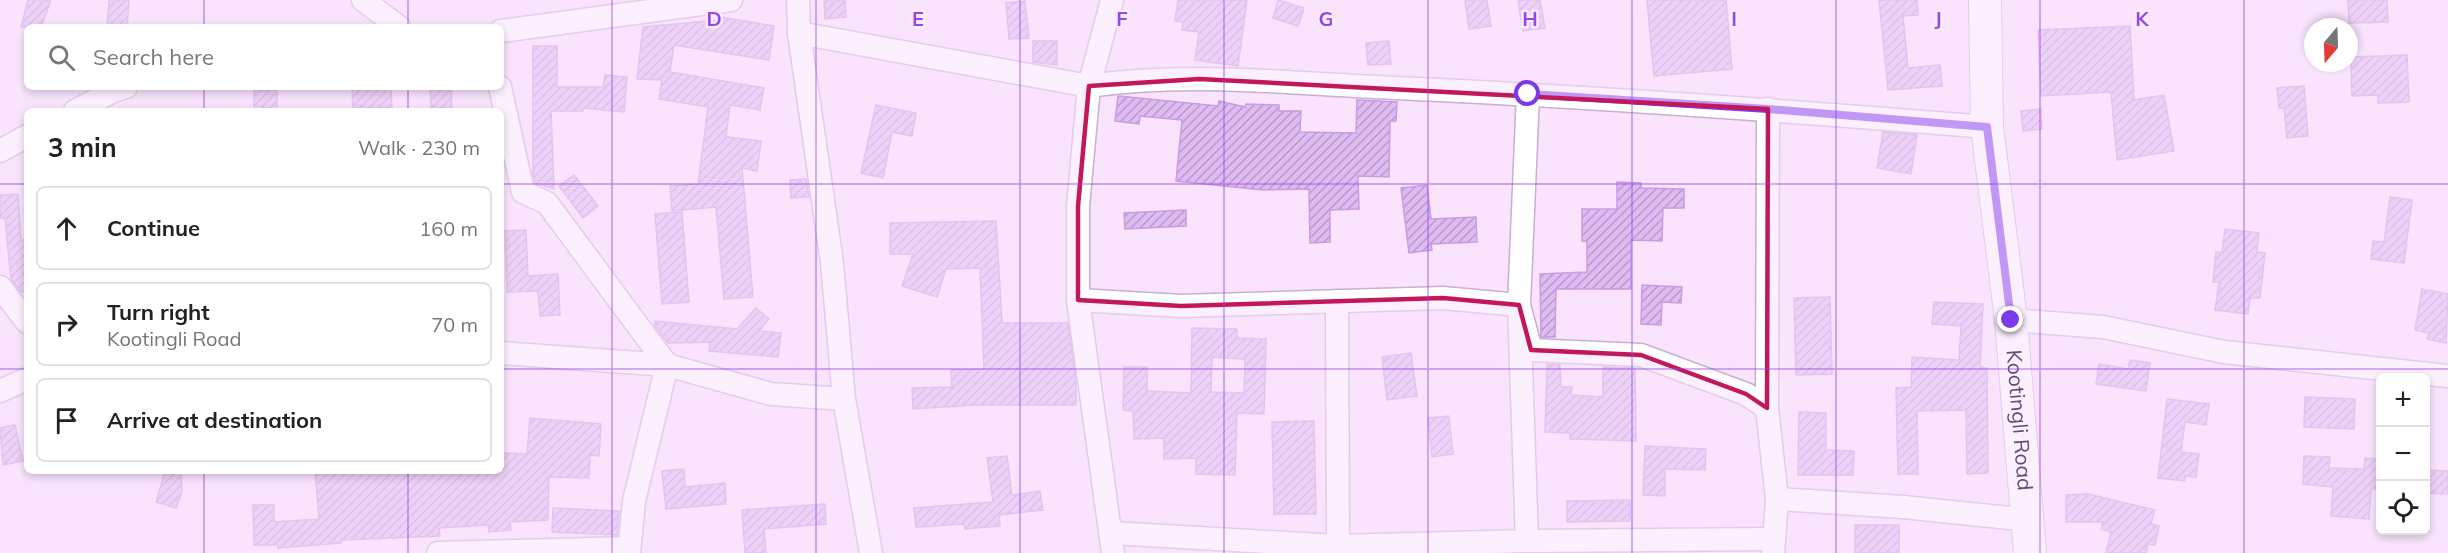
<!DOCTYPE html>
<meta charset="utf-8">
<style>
:root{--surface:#fff;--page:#f2f2f2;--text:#222;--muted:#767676;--line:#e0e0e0}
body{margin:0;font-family:Mulish,sans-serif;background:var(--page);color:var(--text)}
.controls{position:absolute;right:18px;bottom:18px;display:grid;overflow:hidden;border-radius:9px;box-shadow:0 3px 9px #0003}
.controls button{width:54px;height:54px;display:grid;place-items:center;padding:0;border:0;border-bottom:2px solid var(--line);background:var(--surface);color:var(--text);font:30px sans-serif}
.compass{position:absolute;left:2304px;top:18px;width:54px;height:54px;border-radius:50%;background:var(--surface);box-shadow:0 3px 9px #0003;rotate:199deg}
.stop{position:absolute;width:18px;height:18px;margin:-14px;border:4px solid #7c3aed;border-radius:50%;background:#fff}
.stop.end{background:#7c3aed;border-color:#fff;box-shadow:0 2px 6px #0008}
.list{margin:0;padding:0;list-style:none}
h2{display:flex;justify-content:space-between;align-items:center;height:78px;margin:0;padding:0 24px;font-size:26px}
h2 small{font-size:20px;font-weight:400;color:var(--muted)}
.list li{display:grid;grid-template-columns:39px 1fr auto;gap:18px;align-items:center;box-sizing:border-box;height:84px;margin:0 12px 12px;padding:0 12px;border:2px solid var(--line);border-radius:9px}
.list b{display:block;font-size:22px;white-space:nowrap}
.list p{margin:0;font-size:20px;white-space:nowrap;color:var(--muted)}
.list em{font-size:20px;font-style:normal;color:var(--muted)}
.icon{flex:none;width:33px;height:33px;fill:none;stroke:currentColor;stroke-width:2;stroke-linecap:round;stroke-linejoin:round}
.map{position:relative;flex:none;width:2448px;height:553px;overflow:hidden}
.search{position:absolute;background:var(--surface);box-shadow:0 3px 9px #0003;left:24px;top:24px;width:480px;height:66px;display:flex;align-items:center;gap:15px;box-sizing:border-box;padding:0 21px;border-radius:9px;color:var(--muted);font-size:22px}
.panel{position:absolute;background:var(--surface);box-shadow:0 3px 9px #0003;left:24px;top:108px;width:480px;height:366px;border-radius:9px}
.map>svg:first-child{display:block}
.building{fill:url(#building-hatch);stroke:#ca9be5;stroke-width:1.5;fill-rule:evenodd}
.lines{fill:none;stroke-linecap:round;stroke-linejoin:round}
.street-casing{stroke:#c8afd3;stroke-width:25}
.secondary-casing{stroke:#cbaed8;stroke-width:34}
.street{stroke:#fff;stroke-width:22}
.secondary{stroke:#fff;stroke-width:32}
.route{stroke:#7c3aed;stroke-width:8}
.marked{fill:none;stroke:#c2185b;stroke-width:4.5;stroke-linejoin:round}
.grid{fill:none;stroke:#9346e9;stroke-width:1.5;stroke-opacity:0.55}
.labels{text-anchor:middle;stroke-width:5;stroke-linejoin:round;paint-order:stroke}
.street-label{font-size:21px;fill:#644975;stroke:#fceaff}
.grid-label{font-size:20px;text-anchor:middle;font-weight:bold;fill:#9346e9;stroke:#fceaff;stroke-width:5;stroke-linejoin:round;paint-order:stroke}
</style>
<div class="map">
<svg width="2448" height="553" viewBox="0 0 2448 553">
<defs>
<pattern id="building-hatch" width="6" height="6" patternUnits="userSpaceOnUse" patternTransform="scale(1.5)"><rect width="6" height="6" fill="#dfbbf2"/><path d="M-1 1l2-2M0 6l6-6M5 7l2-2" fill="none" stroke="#b89ac9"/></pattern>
</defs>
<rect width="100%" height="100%" fill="#f9e3fd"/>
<g class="building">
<polygon points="28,0 51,0 41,27 21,27"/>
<polygon points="109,0 129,0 127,27 107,26"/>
<polygon points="824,0 845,0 846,17 825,19"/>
<polygon points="1178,0 1247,0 1238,66 1195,60 1199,32 1182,30 1183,22 1175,21"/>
<polygon points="1278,0 1304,8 1298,26 1273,18"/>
<polygon points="1465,0 1487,0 1491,26 1469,29"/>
<polygon points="1518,0 1540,0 1545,28 1523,31"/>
<polygon points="1647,0 1726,0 1732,69 1654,76"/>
<polygon points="1879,0 1917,0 1918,15 1903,16 1908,68 1940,65 1942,86 1888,90"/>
<polygon points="2348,0 2387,0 2388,22 2349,23"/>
<polygon points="1025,1 1029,38 1009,39 1006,3"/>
<polygon points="720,17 774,26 769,60 674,45 670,72 764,88 760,110 730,105 726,137 761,141 757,171 742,168 753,297 724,299 716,207 672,211 670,186 698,184 708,107 659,99 662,80 637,79 643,27 719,20"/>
<polygon points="2130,26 2134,100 2164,95 2174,151 2117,160 2111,92 2041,96 2038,30"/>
<polygon points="1033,41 1057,41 1057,65 1033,62"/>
<polygon points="1389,41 1391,64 1368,65 1366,43"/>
<polygon points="533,46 557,46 557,87 603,87 605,75 627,77 624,112 583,108 583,111 551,111 554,189 535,183 533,174"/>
<polygon points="2407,55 2409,102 2378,103 2378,95 2352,96 2351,57"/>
<polygon points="2304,86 2308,136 2287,138 2284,108 2279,108 2277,88"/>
<polygon points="352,87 391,87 392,111 353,111"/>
<polygon points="430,87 451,87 452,111 431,111"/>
<polygon points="277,90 277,111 254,111 254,91"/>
<polygon points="1118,96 1218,106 1219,101 1245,107 1246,104 1279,105 1279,111 1301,111 1300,132 1356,133 1357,100 1397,102 1396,121 1390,121 1389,177 1358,176 1359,209 1330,210 1330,242 1310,243 1309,189 1263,190 1176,181 1182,120 1140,116 1139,124 1115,121"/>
<polygon points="876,105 916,113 912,136 892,132 883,178 861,173"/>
<polygon points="2041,109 2042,129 2023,131 2021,111"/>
<polygon points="1883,132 1917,135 1911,174 1877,168"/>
<polygon points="574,175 598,206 583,218 559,186"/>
<polygon points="806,179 809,197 791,198 790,180"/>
<polygon points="1617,182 1641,183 1641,188 1684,189 1684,208 1663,208 1662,241 1631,240 1631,289 1556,289 1555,337 1541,337 1540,274 1587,272 1587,241 1582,241 1582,209 1617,209"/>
<polygon points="1427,185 1431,219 1476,217 1477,242 1431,244 1432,250 1409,253 1401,188"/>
<polygon points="18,194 21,240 27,240 27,291 21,292 11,279 5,218 0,218 0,195"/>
<polygon points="2390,197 2412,200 2404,263 2371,259 2373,241 2384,242"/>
<polygon points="1186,210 1186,226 1125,229 1124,213"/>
<polygon points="682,212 689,302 662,304 655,214"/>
<polygon points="996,221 1002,323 1068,323 1076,382 1076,405 975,405 913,409 912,388 952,387 951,370 984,369 980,268 946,269 937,297 902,286 913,254 890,254 890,223"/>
<polygon points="2225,229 2259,233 2257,252 2265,253 2260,298 2250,298 2248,314 2215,310 2219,282 2213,282 2216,252 2222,253"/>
<polygon points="526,230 528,276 558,274 560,315 540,316 538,291 507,292 505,231"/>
<polygon points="1642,285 1682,287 1681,303 1662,302 1661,325 1641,324"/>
<polygon points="2422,289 2448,294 2446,343 2427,339 2429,333 2415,330"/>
<polygon points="1830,297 1832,374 1796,375 1794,298"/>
<polygon points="1934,302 1983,304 1980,367 1987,368 1988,473 1967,474 1966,410 1917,411 1918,474 1898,474 1896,388 1911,387 1912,357 1959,360 1961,326 1932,324"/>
<polygon points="756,308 769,319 759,331 781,333 778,357 709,351 710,342 668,343 655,326 655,321 737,329"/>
<path d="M1192,328L1237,329V338L1266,339L1264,414L1237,413L1235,475L1196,474V458L1164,459V438L1134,439L1133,411L1123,410L1124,367H1147V391L1191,393ZM1212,357L1245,359L1244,393L1211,392Z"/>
<polygon points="1411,353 1417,396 1387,400 1382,357"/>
<polygon points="2130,360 2150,363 2146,391 2096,384 2099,364 2128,369"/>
<polygon points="1547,364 1560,365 1561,387 1572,387 1571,395 1603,397 1603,367 1635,368 1636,441 1570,439 1570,433 1545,432"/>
<polygon points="2305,397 2355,399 2354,429 2304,427"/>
<polygon points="2167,399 2209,404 2206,425 2185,422 2181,452 2199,454 2196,477 2185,476 2185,481 2158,478"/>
<polygon points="1799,412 1826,413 1826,450 1854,451 1853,475 1798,475"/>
<polygon points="1449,416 1453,454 1432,457 1428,418"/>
<polygon points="530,418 601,424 599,456 590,455 589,478 549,477 548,520 510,522 511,530 489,532 488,525 439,528 440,536 341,540 341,543 278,548 278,545 254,545 253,505 274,505 274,522 319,519 315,471 501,471 501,453 527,454"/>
<polygon points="1314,421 1316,514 1274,514 1272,422"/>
<polygon points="15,425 23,461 3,465 0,428"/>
<polygon points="1645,446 1706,449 1705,470 1665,469 1665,496 1643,495"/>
<polygon points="1007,456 1012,495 1040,491 1043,510 999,515 1000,526 965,529 964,524 916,527 914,508 993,502 987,458"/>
<polygon points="2304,456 2330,457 2329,468 2364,469 2365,458 2380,459 2380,489 2371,489 2369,519 2331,516 2333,487 2303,484"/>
<polygon points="684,469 685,487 725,483 726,504 666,509 662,471"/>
<polygon points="2426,470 2448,471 2448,494 2426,493"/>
<polygon points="165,471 181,471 182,492 176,508 156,502"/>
<polygon points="2088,494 2155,510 2151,524 2159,526 2155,545 2148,544 2146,553 2106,553 2111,532 2101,529 2103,522 2066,522 2066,495"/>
<polygon points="1630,500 1630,521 1567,522 1567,501"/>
<polygon points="825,504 826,524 764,529 766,553 745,553 742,510"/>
<polygon points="553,508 619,511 617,535 552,532"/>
<rect x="1855" y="525" width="44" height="28"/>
</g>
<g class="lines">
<g class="street-casing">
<g id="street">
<polyline points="363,0 399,27"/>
<polyline points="798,0 799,33 832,263 844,399 871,553"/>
<polyline points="1112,0 1089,86 1078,206 1078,300 1181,306 1443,298 1519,305 1531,350 1641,355 1746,394 1767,408"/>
<polyline points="501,31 731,0"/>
<path d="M799,33L1089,86C1190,71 1294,84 1396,88C1593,97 1790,111 1987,127"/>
<polyline points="500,87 523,192 547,203 667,365 634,501 629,553"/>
<polyline points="1528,94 1519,305 1527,541 1773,539"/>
<polyline points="1768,109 1767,408 1777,499 1773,553"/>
<polyline points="75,111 113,91 126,87"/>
<polyline points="0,151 27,136"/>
<polyline points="0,287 27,322"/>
<polyline points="1078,300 1113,553"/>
<polyline points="2011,320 2103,327 2224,352 2448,376"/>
<polyline points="501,353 667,365 771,394 844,399"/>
<polyline points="0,391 27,379"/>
<polyline points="1777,499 1903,507 2029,520"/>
<polyline points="1112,533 1338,546 1337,301"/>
<polyline points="438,553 628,548"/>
<polyline points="1337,553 1338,546 1527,541"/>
</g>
</g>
<g class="secondary-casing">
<g id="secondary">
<path id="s1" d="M1985,0L1987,127L2011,320L2030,553"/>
</g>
</g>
<use href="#street" class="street"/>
<use href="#secondary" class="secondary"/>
</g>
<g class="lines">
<polyline class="route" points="1528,94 1768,109 1987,127 2011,320"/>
</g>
<path d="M0 0H2448V553H0ZM1199,79L1768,109L1767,408L1746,394L1641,355L1531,350L1519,305L1443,298L1181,306L1078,300V206L1089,86Z" fill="#f9e3fd" fill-opacity=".55" fill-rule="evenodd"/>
<path class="marked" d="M1199,79L1768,109L1767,408L1746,394L1641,355L1531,350L1519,305L1443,298L1181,306L1078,300V206L1089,86Z"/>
<path class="grid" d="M204,0V27M408,0V27M612,0V553M816,0V553M1020,0V553M1224,0V553M1428,0V553M1632,0V553M1836,0V553M2040,0V553M2244,0V553M204,87V111M408,87V111M0,184H27M501,184H2448M0,369H27M501,369H2448M204,471V553M408,471V553"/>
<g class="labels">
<g class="street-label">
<text dy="7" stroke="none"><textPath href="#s1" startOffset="422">Kootingli Road</textPath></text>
</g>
</g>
<g class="grid-label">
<text x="714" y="26">D</text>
<text x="918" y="26">E</text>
<text x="1122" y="26">F</text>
<text x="1326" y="26">G</text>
<text x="1530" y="26">H</text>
<text x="1734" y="26">I</text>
<text x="1938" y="26">J</text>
<text x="2142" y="26">K</text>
</g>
</svg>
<div class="controls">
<button>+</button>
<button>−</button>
<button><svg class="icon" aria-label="locate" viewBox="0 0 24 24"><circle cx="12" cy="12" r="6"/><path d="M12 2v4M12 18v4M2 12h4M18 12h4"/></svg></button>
</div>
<svg class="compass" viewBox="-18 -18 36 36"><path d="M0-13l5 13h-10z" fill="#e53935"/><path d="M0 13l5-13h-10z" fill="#767676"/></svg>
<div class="stop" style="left:1528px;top:94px"></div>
<div class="stop end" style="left:2011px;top:320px"></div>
<div class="search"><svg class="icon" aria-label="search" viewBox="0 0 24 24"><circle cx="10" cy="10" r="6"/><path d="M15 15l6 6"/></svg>Search here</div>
<section class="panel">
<h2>3 min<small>Walk · 230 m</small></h2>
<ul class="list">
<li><svg class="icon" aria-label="ahead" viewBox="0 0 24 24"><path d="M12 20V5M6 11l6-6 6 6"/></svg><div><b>Continue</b></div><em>160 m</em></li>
<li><svg class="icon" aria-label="right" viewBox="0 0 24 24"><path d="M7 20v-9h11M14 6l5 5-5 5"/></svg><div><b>Turn right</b><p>Kootingli Road</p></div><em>70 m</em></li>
<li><svg class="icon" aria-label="arrive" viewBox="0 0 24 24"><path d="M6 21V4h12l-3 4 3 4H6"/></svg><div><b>Arrive at destination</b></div></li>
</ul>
</section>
</div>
